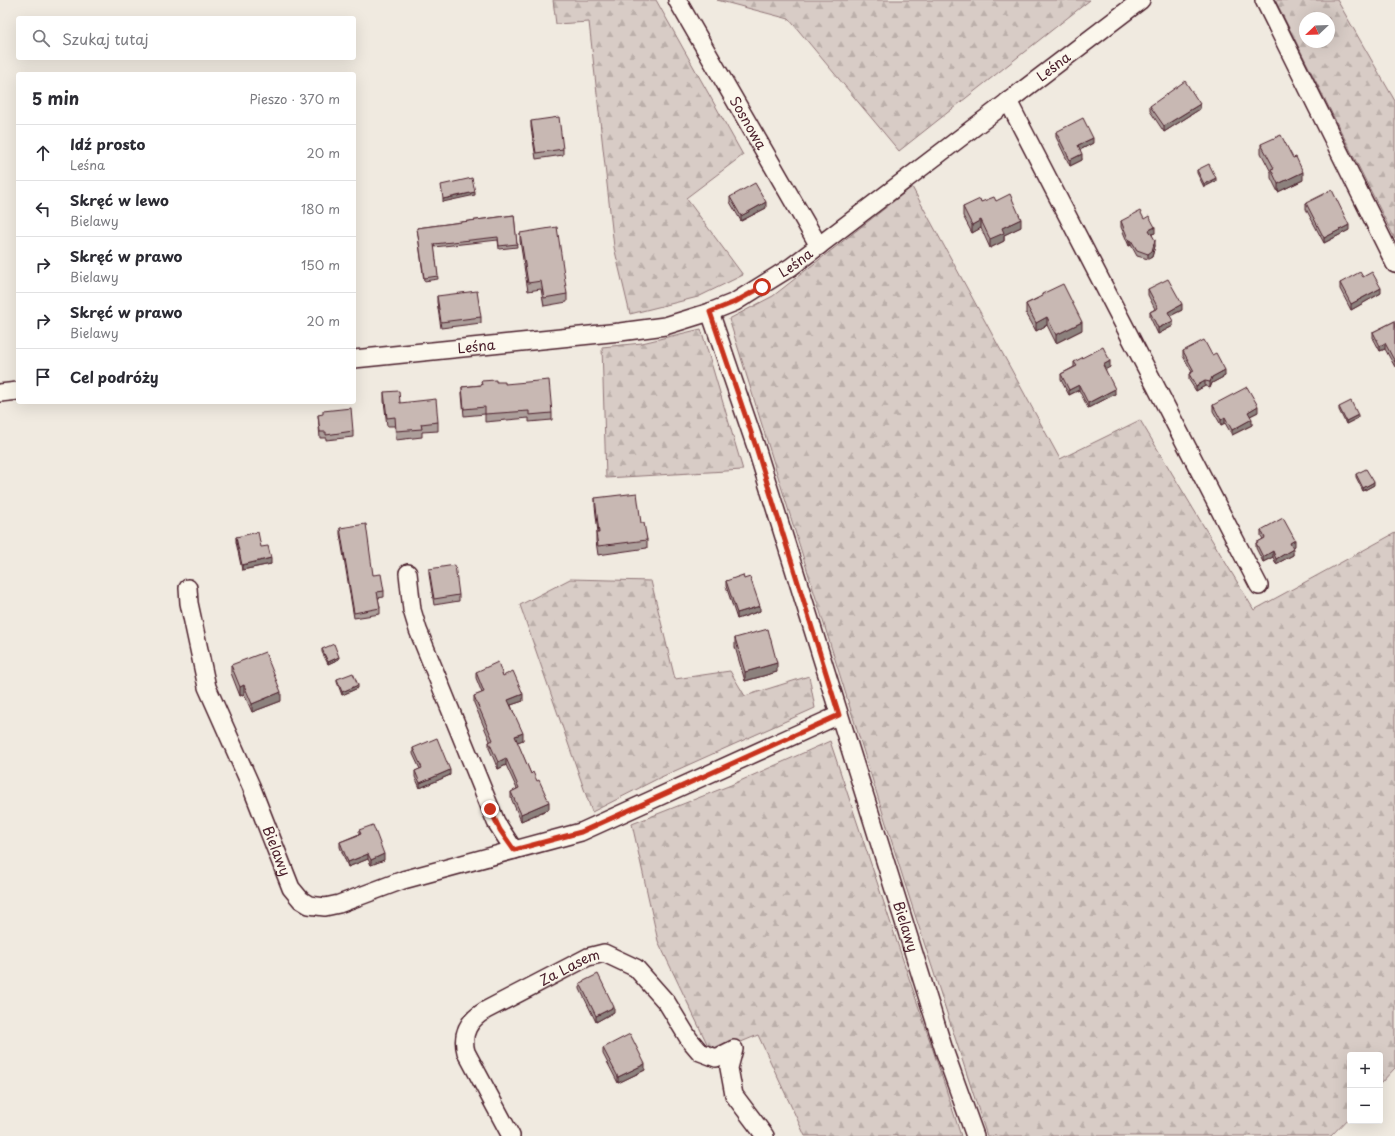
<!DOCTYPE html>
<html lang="pl">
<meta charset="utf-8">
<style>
:root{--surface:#fff;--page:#f2f2f3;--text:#2b2b33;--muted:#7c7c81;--line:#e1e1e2}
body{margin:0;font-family:"Playpen Sans",sans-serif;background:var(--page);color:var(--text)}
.controls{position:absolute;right:12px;bottom:12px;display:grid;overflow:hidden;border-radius:4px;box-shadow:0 4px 16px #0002}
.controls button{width:36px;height:36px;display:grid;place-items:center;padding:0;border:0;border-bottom:1px solid var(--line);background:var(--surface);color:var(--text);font:20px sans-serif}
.compass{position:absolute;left:1299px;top:12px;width:36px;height:36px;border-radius:50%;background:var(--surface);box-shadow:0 4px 16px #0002;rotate:247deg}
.stop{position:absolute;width:12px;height:12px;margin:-9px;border:3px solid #c8321e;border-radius:50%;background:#fff}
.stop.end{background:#c8321e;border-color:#fff;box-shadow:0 1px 4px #0008}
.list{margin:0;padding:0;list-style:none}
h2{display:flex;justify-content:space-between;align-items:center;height:52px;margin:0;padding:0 16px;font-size:17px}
h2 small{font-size:13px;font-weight:400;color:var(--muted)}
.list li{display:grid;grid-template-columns:26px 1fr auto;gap:12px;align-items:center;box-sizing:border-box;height:56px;padding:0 16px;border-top:1px solid var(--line)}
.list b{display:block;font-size:15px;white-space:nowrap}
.list p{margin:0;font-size:13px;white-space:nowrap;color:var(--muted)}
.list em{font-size:13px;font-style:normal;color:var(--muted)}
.icon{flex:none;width:22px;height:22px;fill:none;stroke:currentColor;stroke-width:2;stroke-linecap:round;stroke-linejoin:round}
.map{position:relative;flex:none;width:1395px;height:1136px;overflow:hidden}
.search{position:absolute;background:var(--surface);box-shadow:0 4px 16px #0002;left:16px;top:16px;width:340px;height:44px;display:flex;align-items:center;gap:10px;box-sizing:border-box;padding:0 14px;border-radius:4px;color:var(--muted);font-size:15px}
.panel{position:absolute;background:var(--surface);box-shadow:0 4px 16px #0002;left:16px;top:72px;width:340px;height:332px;border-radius:4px}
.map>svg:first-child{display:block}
.forest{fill:url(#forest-firs);stroke:#917678;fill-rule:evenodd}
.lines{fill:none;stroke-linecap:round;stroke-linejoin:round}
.minor-casing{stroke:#4a1f2b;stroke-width:20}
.minor{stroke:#fbf7ec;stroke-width:17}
.wall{fill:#ac9e9a;stroke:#4a1f2b}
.shaded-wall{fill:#8c817d;stroke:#4a1f2b}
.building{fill:#c8b8b3;stroke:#4a1f2b}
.route{stroke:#c8321e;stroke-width:5}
.labels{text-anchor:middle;stroke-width:3.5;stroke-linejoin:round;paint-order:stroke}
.street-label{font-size:14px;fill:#4a1f2b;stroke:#fbf7ec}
</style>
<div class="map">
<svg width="1395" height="1136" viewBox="0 0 1395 1136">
<defs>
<pattern id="forest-firs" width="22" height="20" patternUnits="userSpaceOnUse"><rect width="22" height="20" fill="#d8ccc6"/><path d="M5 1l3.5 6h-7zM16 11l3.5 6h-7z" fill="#bbafaa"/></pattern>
</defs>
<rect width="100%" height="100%" fill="#f0eae0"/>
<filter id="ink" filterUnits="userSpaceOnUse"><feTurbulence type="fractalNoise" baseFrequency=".025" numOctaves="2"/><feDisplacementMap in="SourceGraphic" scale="8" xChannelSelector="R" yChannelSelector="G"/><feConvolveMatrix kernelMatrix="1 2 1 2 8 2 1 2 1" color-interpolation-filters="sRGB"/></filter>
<g filter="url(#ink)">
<g class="forest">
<polygon points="553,0 656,0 743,155 686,198 743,275 698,297 630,314 614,247 589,22 556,24"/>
<polygon points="717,0 1090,0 899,151 789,19"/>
<path d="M1275,0H1337L1395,101V239ZM1305,18H1329V42H1305Z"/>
<polygon points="912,187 1060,459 1140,420 1254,610 1395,533 1395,1068 1380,1084 1380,1055 1350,1055 1350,1116 1331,1136 987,1136 904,881 729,319 773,296"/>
<polygon points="701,329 743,470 606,478 602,347 642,343"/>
<polygon points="570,579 651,581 675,679 730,671 745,696 809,676 815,708 659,778 592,812 520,605"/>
<polygon points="830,741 945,1086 961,1136 805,1136 758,1035 712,1054 658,941 632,824 731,785"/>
</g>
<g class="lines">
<g class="minor-casing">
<g id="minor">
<path id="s1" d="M677,0L819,246"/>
<polyline points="1264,0 1395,264"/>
<polyline points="1008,101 1259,586"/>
<path id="s2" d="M710,312L756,447L944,1050L975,1136"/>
<path id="s3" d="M354,359L620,332L665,326L710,312L735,302L791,267L1141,0"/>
<polyline points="0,393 18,391"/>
<polyline points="408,573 412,610 418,630 496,822 514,850"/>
<path id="s4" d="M188,588L189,603L207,687L251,786L291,888L301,900L309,905L325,907L339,904L403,880L581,832L839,715"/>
<path id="s5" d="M511,1136L466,1052C461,1033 469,1020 486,1010L588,957L604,953L636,968L667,1003L689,1039L700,1052L716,1058L734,1049L729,1068L734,1095L765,1136"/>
</g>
</g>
<use href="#minor" class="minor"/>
</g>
<g class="wall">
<polygon points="1150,106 1200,109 1164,132 1150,111"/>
<polygon points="531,121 563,149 563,155 536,159 531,127"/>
<polygon points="1056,132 1093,143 1080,150 1082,160 1070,166 1056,137"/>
<polygon points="1261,144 1303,180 1278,192 1271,178 1271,172 1261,153"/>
<polygon points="1197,170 1216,181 1204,187 1197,173"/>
<polygon points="730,197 766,208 741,221 730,202"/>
<polygon points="996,201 1021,227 1004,235 1004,241 990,248 981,228 972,233 963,216 963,207 981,202"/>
<polygon points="1306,203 1349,230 1324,243 1306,209"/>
<polygon points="514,215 517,247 499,249 498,240 434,247 438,279 424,281 417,228"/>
<polygon points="1144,219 1155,233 1152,234 1155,246 1152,257 1148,259 1137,256 1131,245 1129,246 1121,227 1121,221"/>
<polygon points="520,233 567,294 567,302 544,306 541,289 528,291 520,241"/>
<polygon points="1363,277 1381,293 1351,310 1340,289 1340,283"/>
<polygon points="1148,289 1182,310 1170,316 1173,326 1158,334 1150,317 1150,312 1155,309 1148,295"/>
<polygon points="1042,294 1082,330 1056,343 1047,325 1036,331 1026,313 1026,304 1042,296"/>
<polygon points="437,296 481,317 481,323 441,328 437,302"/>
<polygon points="1395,321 1395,367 1385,349 1380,351 1373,338 1373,332"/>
<polygon points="1183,351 1212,355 1225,376 1212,383 1210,388 1205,386 1196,391 1189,380 1189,374 1192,372 1183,356"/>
<polygon points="1074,362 1110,367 1105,369 1115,394 1088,408 1079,390 1069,395 1061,380 1061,374 1074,367"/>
<polygon points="496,382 505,384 552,413 552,420 529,422 529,418 485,422 485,414 464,416 462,394 462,387 481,385"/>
<polygon points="384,392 400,403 438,422 438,431 422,432 422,437 396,440 395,426 387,426 384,401"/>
<polygon points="1213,405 1258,412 1250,416 1252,425 1232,435 1225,423 1221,425 1213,411"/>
<polygon points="1339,407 1358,418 1346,424 1339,410"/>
<polygon points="318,415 353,431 353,437 326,440 326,438 320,438"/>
<polygon points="1356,474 1374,485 1363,491 1356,477"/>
<polygon points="595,498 641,523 647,540 647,548 598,555 596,541 596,533 598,533 595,506"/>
<polygon points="340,528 373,575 384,591 384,597 378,598 380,608 380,614 354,618 340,534"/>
<polygon points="1261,530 1295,546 1292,547 1293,555 1276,564 1273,557 1263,562 1256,548 1256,543 1263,539 1261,536"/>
<polygon points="236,537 261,547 271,564 242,570 236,542"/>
<polygon points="429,569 459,595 459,601 434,605 429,574"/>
<polygon points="744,579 760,611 737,619 726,586 726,581"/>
<polygon points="735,638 777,672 745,681 735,647"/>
<polygon points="322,649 339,659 328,664 322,652"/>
<polygon points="231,665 281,701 252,712 244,694 240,696 231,673"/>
<polygon points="476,672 503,676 523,701 511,705 523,740 517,742 531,774 549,809 521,821 511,798 511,792 517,789 506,765 498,769 489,748 489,742 490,741 474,703 474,696 482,693 476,678"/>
<polygon points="337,679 358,688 342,695 337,682"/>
<polygon points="413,748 450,775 420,788 415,777 415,771 420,769 413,754"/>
<polygon points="359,830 384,860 371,865 368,859 348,867 340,847 340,842 359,834"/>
<polygon points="580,983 614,1012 596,1022 580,989"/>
<polygon points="603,1048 645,1070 618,1083 603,1054"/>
</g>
<g class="shaded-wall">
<polygon points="1200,104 1200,109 1164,132 1164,126"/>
<polygon points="1093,138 1093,143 1078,151 1078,145"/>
<polygon points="1082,154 1082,160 1070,166 1070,160"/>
<polygon points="1303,172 1303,180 1278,192 1278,184"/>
<polygon points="1216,178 1216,181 1204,187 1204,184"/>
<polygon points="475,192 475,195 443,202 443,199"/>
<polygon points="766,202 766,208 741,221 741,216"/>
<polygon points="1021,219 1021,227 1004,235 1004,241 990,248 990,239 1002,228"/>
<polygon points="981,220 981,228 972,233 972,225"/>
<polygon points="1349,225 1349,230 1324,243 1324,238"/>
<polygon points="1155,227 1155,233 1149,235 1149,230"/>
<polygon points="1131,240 1131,245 1129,246 1129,241"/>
<polygon points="1155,240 1155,246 1152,257 1148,259 1148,254"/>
<polygon points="1381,288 1381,293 1351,310 1351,304"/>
<polygon points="1182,304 1182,310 1168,317 1168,312"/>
<polygon points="1047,317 1047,325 1036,331 1036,323"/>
<polygon points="1173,321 1173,326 1158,334 1158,328"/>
<polygon points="1082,322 1082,330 1056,343 1056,335"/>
<polygon points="1385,343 1385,349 1380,351 1380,346"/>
<polygon points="1110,361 1110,367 1103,371 1103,365"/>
<polygon points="1225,370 1225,376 1212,383 1210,388 1210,382 1212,377"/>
<polygon points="1205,381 1205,386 1196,391 1196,386"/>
<polygon points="1079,385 1079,390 1069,395 1069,390"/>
<polygon points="1115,389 1115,394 1088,408 1088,403"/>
<polygon points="1258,406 1258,412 1248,417 1248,412"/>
<polygon points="1358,415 1358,418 1346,424 1346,421"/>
<polygon points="1225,417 1225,423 1221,425 1221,420"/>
<polygon points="1252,419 1252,425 1232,435 1232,430"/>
<polygon points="1374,482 1374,485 1363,491 1363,488"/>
<polygon points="1295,540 1295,546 1290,548 1290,543"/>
<polygon points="1293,549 1293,555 1276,564 1276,559"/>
<polygon points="1273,551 1273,557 1263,562 1263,557"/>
<polygon points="271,558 271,564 242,570 242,565"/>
<polygon points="760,606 760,611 737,619 737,613"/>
<polygon points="339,657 339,659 328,664 328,662"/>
<polygon points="777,663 777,672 745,681 745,672"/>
<polygon points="244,685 244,694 240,696 240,687"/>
<polygon points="358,685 358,688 342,695 342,692"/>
<polygon points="281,692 281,701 252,712 252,704"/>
<polygon points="523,694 523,701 508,706 508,700"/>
<polygon points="523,733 523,740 515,743 515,736"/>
<polygon points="506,758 506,765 498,769 498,762"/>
<polygon points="450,770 450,775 420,788 420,783"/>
<polygon points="549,802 549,809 521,821 521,814"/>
<polygon points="368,854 368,859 348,867 348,862"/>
<polygon points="384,854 384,860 371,865 371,860"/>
<polygon points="614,1007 614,1012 596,1022 596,1016"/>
<polygon points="645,1064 645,1070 618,1083 618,1077"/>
</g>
<g class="building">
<polygon points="1185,81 1200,104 1164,126 1150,106"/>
<polygon points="559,117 563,149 536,153 531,121"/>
<polygon points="1083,118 1093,138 1078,145 1082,154 1070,160 1056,132"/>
<polygon points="1281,135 1293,158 1296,157 1303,172 1278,184 1271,169 1274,168 1261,144"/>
<polygon points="1209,164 1216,178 1204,184 1197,170"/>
<polygon points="472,178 475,192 443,199 441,185"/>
<polygon points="755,183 766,202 741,216 730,197"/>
<polygon points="1332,190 1349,225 1324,238 1306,203"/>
<polygon points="1010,194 1021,219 1002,228 1004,233 990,239 981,220 972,225 963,207 980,199 981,202 994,197 996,201"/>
<polygon points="1140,211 1144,219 1149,216 1155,227 1149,230 1155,240 1152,251 1148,254 1137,250 1131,240 1129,241 1121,221"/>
<polygon points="514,215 517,244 499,246 498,237 434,244 438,276 424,278 417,228"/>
<polygon points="557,227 567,294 544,298 541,281 528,283 520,233"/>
<polygon points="1360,272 1363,277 1372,272 1381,288 1351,304 1340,283"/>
<polygon points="1168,279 1182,304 1168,312 1173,321 1158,328 1150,312 1158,308 1148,289"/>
<polygon points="1063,284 1082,322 1056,335 1047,317 1036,323 1026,304 1043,296 1042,294"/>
<polygon points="477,291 481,317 441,322 437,296"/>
<polygon points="1395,321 1395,362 1385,343 1380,346 1373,332"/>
<polygon points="1204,340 1212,355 1216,353 1225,370 1212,377 1210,382 1205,381 1196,386 1189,374 1194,371 1183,351"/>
<polygon points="1103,347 1110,361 1103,365 1115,389 1088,403 1079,385 1069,390 1061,374 1077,366 1074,362"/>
<polygon points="496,380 496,382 505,382 505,384 549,380 552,413 529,415 529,411 485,414 485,407 464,409 462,387 482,385 481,381"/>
<polygon points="1247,387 1258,406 1248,412 1252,419 1232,430 1225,417 1221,420 1213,405"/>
<polygon points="399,391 400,403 436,399 438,422 421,424 422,429 396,431 395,417 387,418 384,392"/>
<polygon points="1351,401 1358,415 1346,421 1339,407"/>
<polygon points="351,408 353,431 326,435 326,432 320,432 318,415 323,414 323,411"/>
<polygon points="1366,469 1374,482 1363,488 1356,474"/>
<polygon points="637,493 641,523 644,523 647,540 598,546 596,533 599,533 595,498"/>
<polygon points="1283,518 1295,540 1290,543 1293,549 1276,559 1273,551 1263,557 1256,543 1265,538 1261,530"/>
<polygon points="366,524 373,575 381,574 384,591 377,592 380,608 354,613 340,528"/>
<polygon points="258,532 261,547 268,546 271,558 242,565 236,537"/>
<polygon points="455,565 459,595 434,599 429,569"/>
<polygon points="743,575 744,579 750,577 760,606 737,613 726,581"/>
<polygon points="768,629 777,663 745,672 735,638"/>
<polygon points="334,644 339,657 328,662 322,649"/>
<polygon points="265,652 281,692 252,704 244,685 240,687 231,665"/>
<polygon points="498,662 503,676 513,671 523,694 508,700 523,733 515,736 531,774 533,772 537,781 539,780 549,802 521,814 511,792 519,788 506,758 498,762 489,742 493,740 474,696 484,692 476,672"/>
<polygon points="353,673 358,685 342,692 337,679"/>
<polygon points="437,738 450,770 420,783 415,771 422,768 413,748"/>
<polygon points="373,825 384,854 371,860 368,854 348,862 340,842 361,834 359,830"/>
<polygon points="598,974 614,1007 596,1016 580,983"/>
<polygon points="630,1034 645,1064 618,1077 603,1048"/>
</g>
</g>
<g class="lines" filter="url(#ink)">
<polyline class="route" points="490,809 500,830 514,850 581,832 839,715 756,447 710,312 735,302 762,287"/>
</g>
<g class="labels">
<g class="street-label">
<text dy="5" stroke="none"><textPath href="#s3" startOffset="783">Leśna</textPath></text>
<text dy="5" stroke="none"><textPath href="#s1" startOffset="142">Sosnowa</textPath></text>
<text dy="5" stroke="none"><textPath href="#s3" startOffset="459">Leśna</textPath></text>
<text dy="5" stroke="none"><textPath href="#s3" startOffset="123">Leśna</textPath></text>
<text dy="5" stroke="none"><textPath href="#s4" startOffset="279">Bielawy</textPath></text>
<text dy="5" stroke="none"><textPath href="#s2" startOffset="645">Bielawy</textPath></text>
<text dy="5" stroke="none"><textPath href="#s5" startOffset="240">Za Lasem</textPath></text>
</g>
</g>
</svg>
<div class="controls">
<button>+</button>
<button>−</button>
</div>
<svg class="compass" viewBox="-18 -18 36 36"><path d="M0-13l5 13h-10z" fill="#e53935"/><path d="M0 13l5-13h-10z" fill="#7c7c81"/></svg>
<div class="stop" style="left:762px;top:287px"></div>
<div class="stop end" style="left:490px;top:809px"></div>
<div class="search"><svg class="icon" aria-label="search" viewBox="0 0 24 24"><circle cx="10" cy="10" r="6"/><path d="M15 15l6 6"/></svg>Szukaj tutaj</div>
<section class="panel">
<h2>5 min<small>Pieszo · 370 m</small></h2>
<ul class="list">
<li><svg class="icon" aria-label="ahead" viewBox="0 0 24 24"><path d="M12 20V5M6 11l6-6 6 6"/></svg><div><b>Idź prosto</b><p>Leśna</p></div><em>20 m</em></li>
<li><svg class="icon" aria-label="left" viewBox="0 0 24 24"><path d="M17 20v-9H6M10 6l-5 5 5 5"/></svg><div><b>Skręć w lewo</b><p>Bielawy</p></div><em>180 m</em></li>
<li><svg class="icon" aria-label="right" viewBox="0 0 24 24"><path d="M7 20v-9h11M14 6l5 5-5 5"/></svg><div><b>Skręć w prawo</b><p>Bielawy</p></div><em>150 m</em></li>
<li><svg class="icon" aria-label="right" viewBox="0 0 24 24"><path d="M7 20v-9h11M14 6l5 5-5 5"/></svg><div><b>Skręć w prawo</b><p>Bielawy</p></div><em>20 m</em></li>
<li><svg class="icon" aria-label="arrive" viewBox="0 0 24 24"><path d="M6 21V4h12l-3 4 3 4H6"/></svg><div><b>Cel podróży</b></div></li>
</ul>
</section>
</div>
